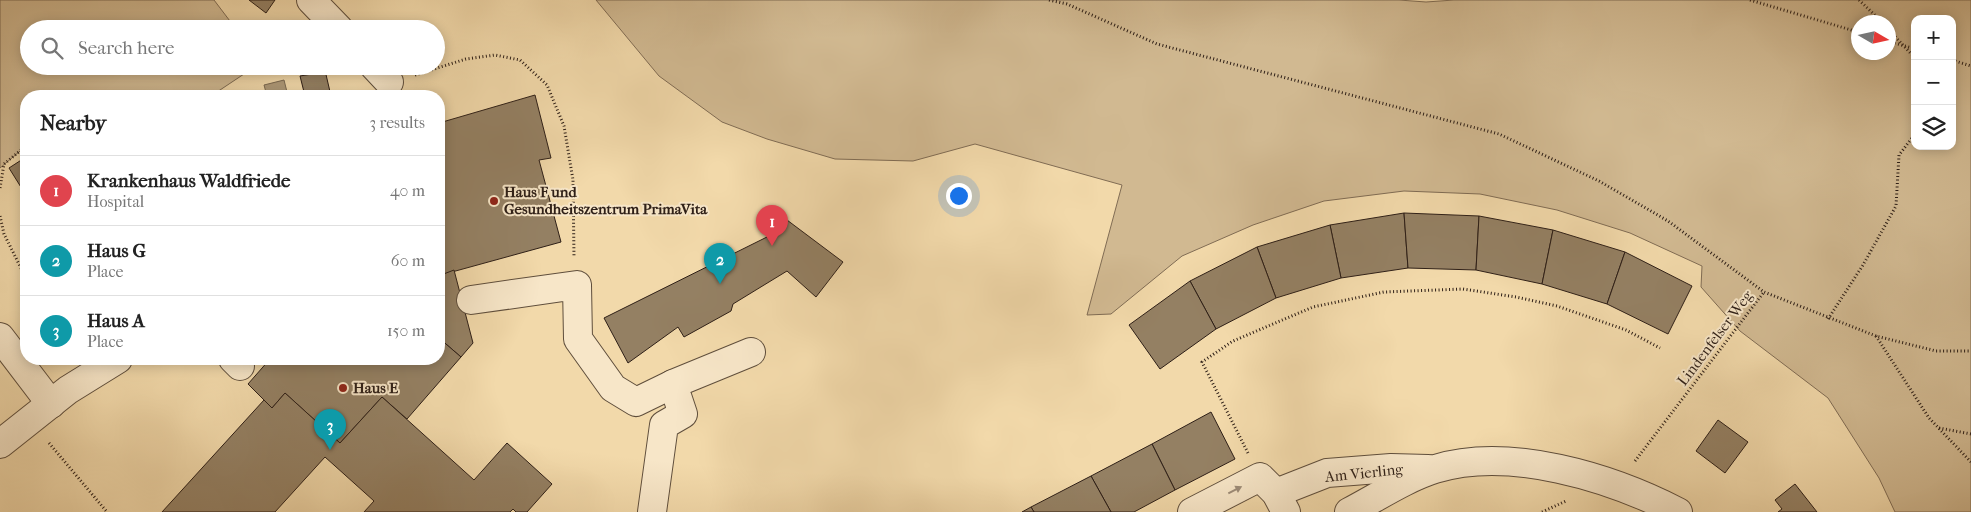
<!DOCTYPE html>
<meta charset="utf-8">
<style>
:root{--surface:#fff;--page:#f6f6f6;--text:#222;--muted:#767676;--line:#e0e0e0;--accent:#ea580c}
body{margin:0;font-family:"IM FELL French Canon",serif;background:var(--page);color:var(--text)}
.controls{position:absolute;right:15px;top:15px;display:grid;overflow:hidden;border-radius:10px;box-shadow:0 2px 12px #0003}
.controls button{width:45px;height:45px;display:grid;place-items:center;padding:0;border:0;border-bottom:1px solid var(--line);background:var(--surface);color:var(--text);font:25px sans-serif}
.compass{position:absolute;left:1851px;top:15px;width:45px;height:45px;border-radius:50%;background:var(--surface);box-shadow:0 2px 12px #0003;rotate:99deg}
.you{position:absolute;left:958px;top:195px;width:18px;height:18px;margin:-12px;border:4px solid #fff;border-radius:50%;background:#1a73e8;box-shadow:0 0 0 8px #1a73e833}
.badge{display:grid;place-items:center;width:32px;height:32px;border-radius:50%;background:var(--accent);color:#fff;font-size:16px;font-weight:700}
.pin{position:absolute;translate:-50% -41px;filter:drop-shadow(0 1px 2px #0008)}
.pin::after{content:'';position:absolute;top:26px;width:18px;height:15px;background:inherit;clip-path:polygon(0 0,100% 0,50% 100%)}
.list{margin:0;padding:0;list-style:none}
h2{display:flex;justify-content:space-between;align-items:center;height:65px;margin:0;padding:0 20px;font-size:21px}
h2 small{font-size:16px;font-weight:400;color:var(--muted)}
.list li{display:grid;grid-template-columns:32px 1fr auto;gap:15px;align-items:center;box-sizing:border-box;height:70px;padding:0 20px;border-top:1px solid var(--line)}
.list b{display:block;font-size:19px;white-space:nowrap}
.list p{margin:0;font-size:16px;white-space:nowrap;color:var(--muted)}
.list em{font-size:16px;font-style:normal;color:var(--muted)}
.icon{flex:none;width:28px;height:28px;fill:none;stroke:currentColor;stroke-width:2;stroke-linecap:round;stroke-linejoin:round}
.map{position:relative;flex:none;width:1971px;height:512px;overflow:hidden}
.search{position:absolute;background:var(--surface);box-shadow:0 2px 12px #0003;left:20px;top:20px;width:425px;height:55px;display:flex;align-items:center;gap:12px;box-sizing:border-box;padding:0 18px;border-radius:28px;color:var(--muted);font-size:19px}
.panel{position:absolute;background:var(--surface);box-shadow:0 2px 12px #0003;left:20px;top:90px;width:425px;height:275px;border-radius:20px}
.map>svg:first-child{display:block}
.green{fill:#d1b991;stroke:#806c54;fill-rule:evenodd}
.water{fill:#af9a78;stroke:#7b6951}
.building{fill:#948063;stroke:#2e1f17}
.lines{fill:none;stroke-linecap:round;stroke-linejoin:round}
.minor-casing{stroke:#5f4e3c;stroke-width:30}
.path{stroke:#2e1f17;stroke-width:3;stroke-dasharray:1 2.5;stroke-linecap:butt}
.minor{stroke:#f7e6c8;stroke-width:28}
.oneway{fill:#9d8c78}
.poi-dot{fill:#8f2418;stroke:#f7e6c8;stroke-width:2}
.labels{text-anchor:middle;stroke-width:4;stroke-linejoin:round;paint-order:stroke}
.poi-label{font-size:15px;font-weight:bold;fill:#2e1f17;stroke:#f7e6c8;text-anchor:start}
.street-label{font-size:15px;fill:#2e1f17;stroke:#f7e6c8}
</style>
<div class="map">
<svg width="1971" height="512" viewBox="0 0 1971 512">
<rect width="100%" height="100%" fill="#f2d9aa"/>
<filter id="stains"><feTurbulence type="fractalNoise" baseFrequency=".004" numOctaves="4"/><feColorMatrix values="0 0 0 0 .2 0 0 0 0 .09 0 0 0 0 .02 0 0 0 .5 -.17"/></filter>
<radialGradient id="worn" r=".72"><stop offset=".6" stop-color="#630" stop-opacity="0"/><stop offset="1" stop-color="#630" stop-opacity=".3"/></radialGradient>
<g class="green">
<polygon points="0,0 214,0 236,29 29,29 29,66 256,66 211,96 26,96 26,146 0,168"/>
<path d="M596,0H1399L1426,2L1454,0H1971V512H1895L1879,478L1828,398L1740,331L1701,287L1702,266L1630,233L1557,210L1480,194L1404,191L1324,201L1253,225L1182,256L1111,314L1087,315L1122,185L975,144L913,161L835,159L767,139L722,122L659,76ZM1915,19H1952V146H1915ZM1858,22H1888V52H1858Z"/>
</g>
<polygon class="water" points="284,80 288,96 267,96 264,85"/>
<g class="building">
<polygon points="249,0 275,0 266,13"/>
<polygon points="311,66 324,66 331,96 305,96 300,76 312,74"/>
<polygon points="535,95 551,158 539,160 561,242 441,275 439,263 439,123"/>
<polygon points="26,157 26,191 24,192 9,168"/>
<polygon points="1404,213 1408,268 1341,278 1330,225"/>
<polygon points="1404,213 1479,216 1476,270 1408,268"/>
<polygon points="1479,216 1553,230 1542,284 1476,270"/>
<polygon points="787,220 843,262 816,297 787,271 733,304 731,311 684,337 678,327 628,363 604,318 773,234"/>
<polygon points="1330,225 1341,278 1276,298 1257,247"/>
<polygon points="1553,230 1625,252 1607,304 1542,284"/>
<polygon points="1257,247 1276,298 1216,329 1190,281"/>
<polygon points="1625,252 1692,286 1668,334 1607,304"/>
<polygon points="439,263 441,275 454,270 473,343 461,357 439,338"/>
<polygon points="1190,281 1216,329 1160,369 1129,325"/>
<polygon points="439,338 461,357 407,419 382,397 340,443 285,393 272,408 248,384 270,359 439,359"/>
<polygon points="285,393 340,443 382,397 474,480 507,443 552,484 527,512 516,512 513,509 510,512 364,512 374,501 325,457 275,512 162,512 264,400 272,408"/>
<polygon points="1211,412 1235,459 1175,490 1152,444"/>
<polygon points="1718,420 1748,442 1725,473 1696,451"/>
<polygon points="1152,444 1175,490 1134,512 1111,512 1091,476"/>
<polygon points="1091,476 1111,512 1034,512 1031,507"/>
<polygon points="1795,484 1817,512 1778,512 1782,509 1775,500"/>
<polygon points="1031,507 1034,512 1022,512"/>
</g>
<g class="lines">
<g class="minor-casing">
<g id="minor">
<polyline points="311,0 339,29"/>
<polyline points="374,66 389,82"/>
<polyline points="471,300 577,285 578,339 613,388 636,402 673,384"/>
<polyline points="0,337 51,404"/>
<polyline points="233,359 240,366"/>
<polyline points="0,444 68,390 118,359"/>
<polyline points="1276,493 1327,473 1391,468 1428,469"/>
<polyline points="652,512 664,425 683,414 673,384 751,352"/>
<polyline points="1192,512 1260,477 1276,493 1286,512"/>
<path d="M1349,512C1376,498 1406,478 1435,469C1509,446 1610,477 1678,512"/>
</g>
</g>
<g class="path">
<polyline points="1049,0 1067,4 1157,44 1499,134 1599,181 1668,221 1764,292 1876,336 1936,351 1971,351"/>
<polyline points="1750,0 1858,32"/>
<polyline points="1859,0 1882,22"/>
<polyline points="1888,29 1915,58"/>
<polyline points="1888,41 1915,49"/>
<polyline points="1952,60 1971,66"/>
<polyline points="415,75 466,59 495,55 520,60 547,85 564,126 573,180 574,257"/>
<polyline points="0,188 4,164 26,146"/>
<polyline points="0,216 4,234 26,278"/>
<polyline points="1828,319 1863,265 1896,206 1899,155 1915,134"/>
<polyline points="1876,336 1929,418 1971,462"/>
<polyline points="1939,428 1971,434"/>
<polyline points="49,443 107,512"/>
<polyline points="1248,453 1202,362 1233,341 1313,307 1384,292 1463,289 1516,297 1557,306 1626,330 1660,348"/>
<polyline points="1635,461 1764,292"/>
<polyline points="1542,512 1566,501"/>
</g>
<use href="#minor" class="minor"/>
</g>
<defs><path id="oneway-solid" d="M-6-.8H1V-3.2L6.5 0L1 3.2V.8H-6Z" transform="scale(1.25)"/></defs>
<use class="oneway" href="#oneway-solid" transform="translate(1235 490) rotate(-27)"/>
<g class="poi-dot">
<circle cx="494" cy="201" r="5"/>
<circle cx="343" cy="388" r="5"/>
</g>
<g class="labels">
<g class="poi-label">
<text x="504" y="197">Haus F und<tspan x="504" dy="17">Gesundheitszentrum PrimaVita</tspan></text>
<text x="353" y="393">Haus E</text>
</g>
<g class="street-label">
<text transform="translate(1715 338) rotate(-53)" y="5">Lindenfelser Weg</text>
<text transform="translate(1364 473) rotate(-6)" y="5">Am Vierling</text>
</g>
</g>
<rect width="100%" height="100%" filter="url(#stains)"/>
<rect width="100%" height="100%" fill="url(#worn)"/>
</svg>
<div class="controls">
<button>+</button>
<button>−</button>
<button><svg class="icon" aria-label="layers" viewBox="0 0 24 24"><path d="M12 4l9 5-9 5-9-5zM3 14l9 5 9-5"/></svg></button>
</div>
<svg class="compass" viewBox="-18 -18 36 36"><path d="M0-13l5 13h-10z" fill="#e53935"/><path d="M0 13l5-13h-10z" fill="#767676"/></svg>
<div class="you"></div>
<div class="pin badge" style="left:772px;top:246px;background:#e0444e">1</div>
<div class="pin badge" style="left:720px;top:284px;background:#0f9aa8">2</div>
<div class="pin badge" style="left:330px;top:450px;background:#0f9aa8">3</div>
<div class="search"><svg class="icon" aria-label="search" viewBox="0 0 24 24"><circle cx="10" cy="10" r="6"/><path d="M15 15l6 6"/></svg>Search here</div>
<section class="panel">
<h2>Nearby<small>3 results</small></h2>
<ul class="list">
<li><span class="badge" style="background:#e0444e">1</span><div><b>Krankenhaus Waldfriede</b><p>Hospital</p></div><em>40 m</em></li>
<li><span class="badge" style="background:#0f9aa8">2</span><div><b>Haus G</b><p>Place</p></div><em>60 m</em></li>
<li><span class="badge" style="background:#0f9aa8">3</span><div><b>Haus A</b><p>Place</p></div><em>150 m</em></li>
</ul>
</section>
</div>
